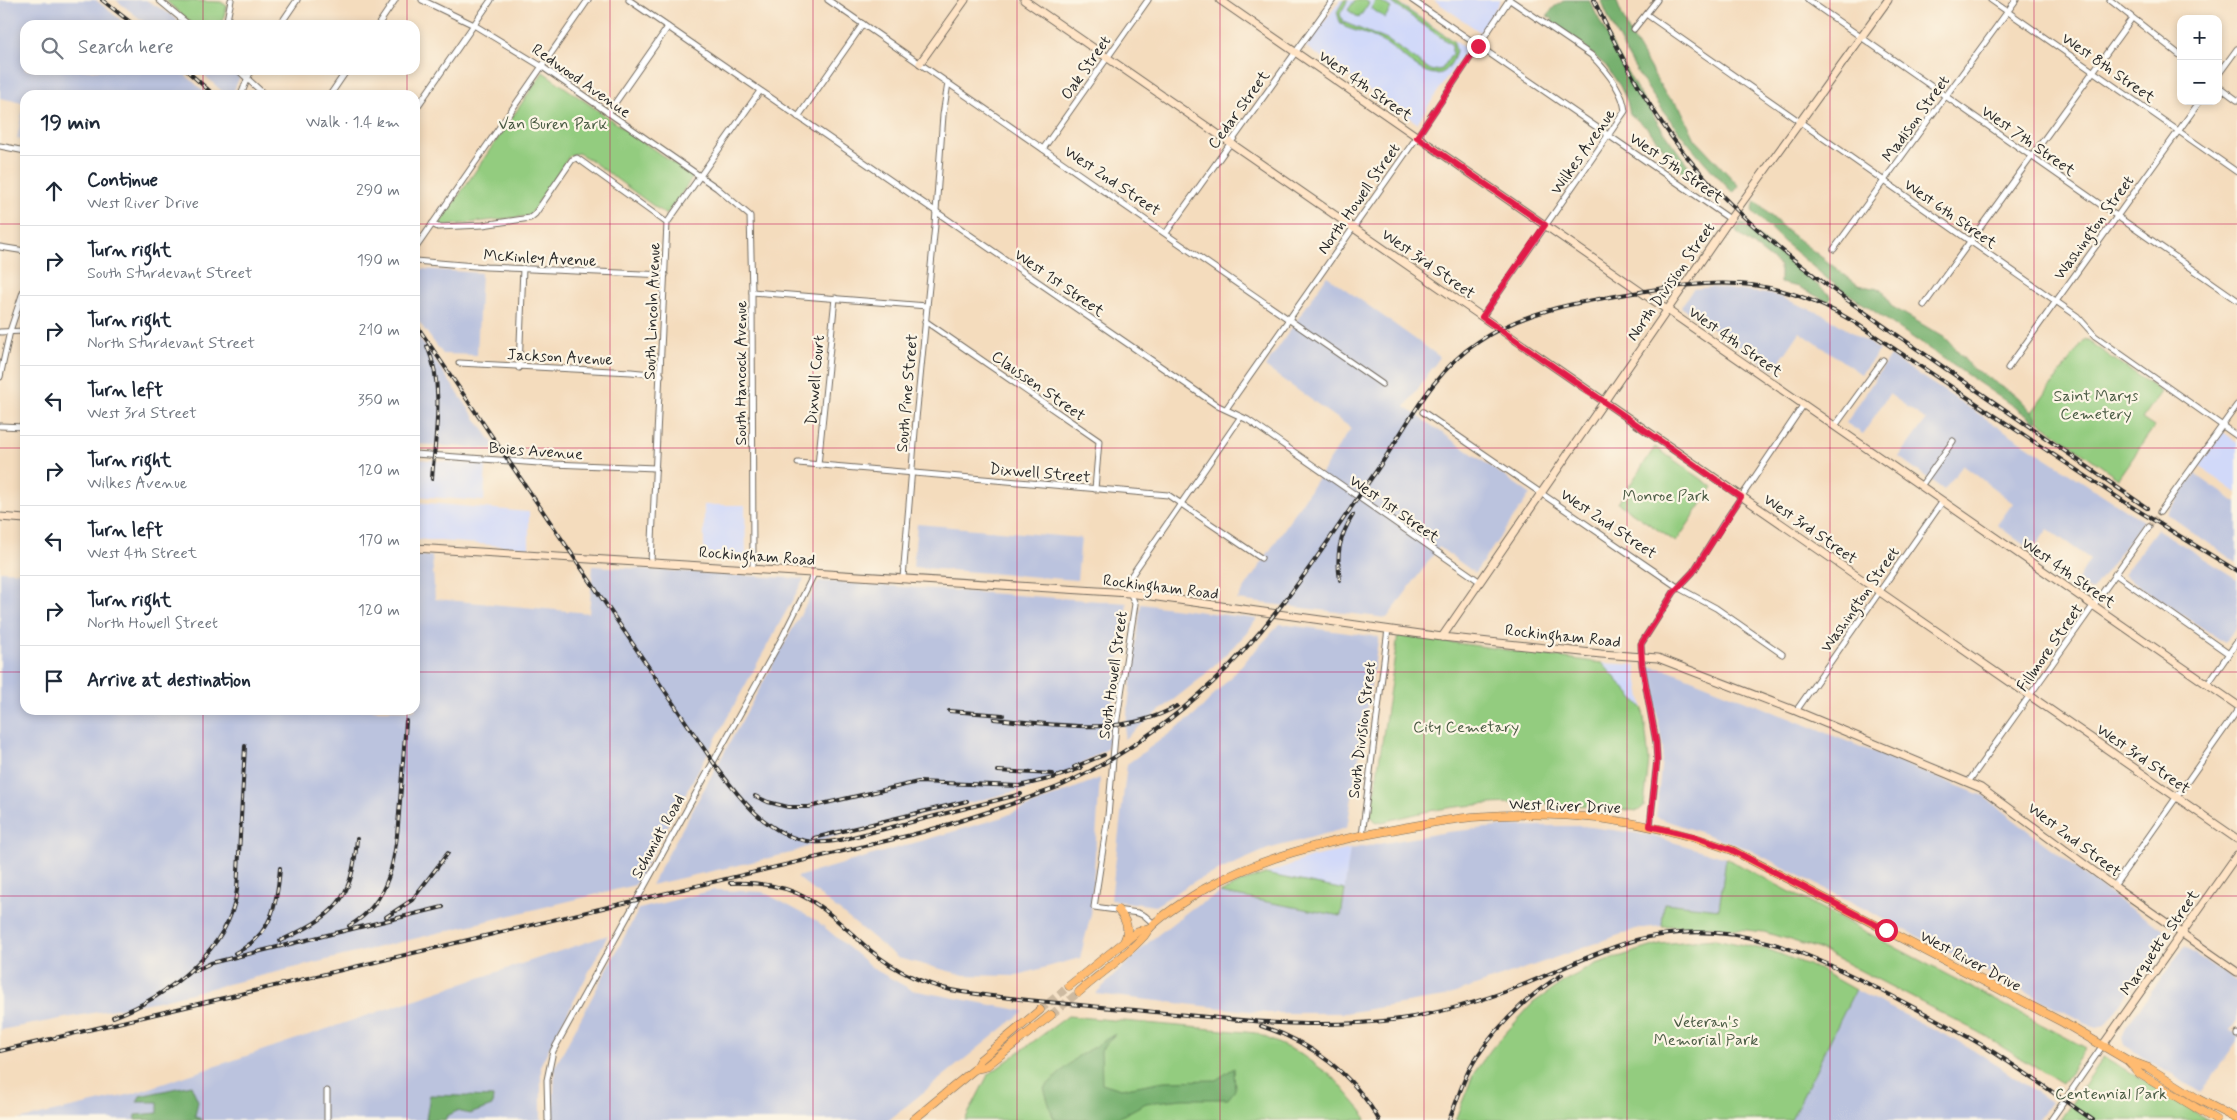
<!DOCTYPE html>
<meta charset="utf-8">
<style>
:root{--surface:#fff;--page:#f2f2f3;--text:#1f2937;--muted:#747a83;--line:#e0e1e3}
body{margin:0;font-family:Mynerve,sans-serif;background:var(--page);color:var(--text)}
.controls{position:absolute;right:15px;top:15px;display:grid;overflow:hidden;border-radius:10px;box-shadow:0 2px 8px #0003}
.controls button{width:45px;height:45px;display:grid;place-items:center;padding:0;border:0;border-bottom:1px solid var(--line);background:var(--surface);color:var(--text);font:25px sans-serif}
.stop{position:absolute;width:15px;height:15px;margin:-11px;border:4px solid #e11d48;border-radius:50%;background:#fff}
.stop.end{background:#e11d48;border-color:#fff;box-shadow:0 1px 5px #0008}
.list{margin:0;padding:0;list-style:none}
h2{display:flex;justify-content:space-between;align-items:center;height:65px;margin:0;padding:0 20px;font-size:21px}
h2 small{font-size:16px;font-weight:400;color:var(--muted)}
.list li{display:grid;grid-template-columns:32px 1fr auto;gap:15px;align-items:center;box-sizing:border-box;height:70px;padding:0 20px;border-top:1px solid var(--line)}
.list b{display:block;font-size:19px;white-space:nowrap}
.list p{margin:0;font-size:16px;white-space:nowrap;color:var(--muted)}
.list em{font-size:16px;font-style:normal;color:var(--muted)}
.icon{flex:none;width:28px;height:28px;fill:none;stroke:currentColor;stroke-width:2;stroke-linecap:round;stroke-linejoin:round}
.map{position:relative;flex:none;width:2237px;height:1120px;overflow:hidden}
.search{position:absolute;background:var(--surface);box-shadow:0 2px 8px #0003;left:20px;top:20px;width:400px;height:55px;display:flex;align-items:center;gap:12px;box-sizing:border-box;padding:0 18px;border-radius:15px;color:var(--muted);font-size:19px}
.panel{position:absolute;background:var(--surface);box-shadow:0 2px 8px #0003;left:20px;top:90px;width:400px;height:625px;border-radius:15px}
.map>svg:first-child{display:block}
.built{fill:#d1d9f9}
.industrial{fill:#bbc3de}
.green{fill:#93cc7f;stroke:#5f7c55}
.forest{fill:#76b06e;stroke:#506e4c}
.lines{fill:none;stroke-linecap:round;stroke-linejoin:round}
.street-tunnel{stroke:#ccb9a0;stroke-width:5;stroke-dasharray:5 2.5;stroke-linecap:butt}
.primary-tunnel{stroke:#ccb9a0;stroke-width:8;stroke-dasharray:8 4;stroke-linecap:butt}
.street-casing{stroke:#71695e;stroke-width:7}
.secondary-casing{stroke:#71695e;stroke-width:9}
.primary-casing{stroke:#71695e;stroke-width:9}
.street{stroke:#fff;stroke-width:5}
.secondary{stroke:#ffe4c6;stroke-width:7}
.primary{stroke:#ffbb71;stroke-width:8}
.rail-casing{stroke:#2b2b2b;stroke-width:4}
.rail{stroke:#fcf5e5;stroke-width:2;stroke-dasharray:5.5;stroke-linecap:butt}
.route{stroke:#e11d48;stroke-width:6}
.grid{fill:none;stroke:#c2185b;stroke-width:1;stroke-opacity:0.55}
.labels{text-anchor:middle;stroke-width:4.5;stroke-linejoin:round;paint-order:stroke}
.street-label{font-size:16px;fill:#2b2b2b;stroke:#fcf5e5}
.park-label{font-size:16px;fill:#4a5b44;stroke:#fcf5e5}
</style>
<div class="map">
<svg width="2237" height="1120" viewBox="0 0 2237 1120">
<rect width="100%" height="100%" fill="#fcf5e5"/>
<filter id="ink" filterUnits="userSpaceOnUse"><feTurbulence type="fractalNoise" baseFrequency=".02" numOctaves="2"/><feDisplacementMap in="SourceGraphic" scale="10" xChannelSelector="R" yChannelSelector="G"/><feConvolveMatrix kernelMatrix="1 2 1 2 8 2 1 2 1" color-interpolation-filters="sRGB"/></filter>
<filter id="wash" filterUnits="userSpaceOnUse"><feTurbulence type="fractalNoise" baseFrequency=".0096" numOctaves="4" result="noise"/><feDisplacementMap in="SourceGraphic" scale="20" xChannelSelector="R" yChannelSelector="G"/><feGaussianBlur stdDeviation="1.12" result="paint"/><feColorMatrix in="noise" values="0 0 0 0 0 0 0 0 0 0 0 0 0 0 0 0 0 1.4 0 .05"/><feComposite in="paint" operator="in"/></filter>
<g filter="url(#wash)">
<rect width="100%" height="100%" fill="#f4dcbd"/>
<g class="built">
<polygon points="1340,0 1395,0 1466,49 1417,123 1306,47"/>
<polygon points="1434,0 1501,0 1480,32"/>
<polygon points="2223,432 2237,442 2237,493 2199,466"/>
<polygon points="415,459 486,465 484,501 415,496"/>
<polygon points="415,502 529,512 529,548 415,539"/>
<polygon points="704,505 745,505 746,557 704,553"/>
<polygon points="1602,663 1635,665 1643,709"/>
<polygon points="1350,849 1345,890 1265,874 1312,857"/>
</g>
<g class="industrial">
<polygon points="0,0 96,0 127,25 25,25 25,70 180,70 208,95 25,95 25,140 17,138 24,103 0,98"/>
<polygon points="116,0 146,0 170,14 182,25 148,25"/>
<polygon points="199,70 233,70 240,76 232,95 226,95"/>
<polygon points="422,269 481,273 477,355 443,354 415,317 415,271"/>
<polygon points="1327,276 1440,357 1405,407 1530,494 1475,573 1439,547 1387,618 1237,600 1351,428 1265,367"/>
<polygon points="1712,287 1775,295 1824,315 1880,350 1861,374 1800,332 1774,370 1681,307 1693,289"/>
<polygon points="415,332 497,449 415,444"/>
<polygon points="1890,356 2143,521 2092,591 2077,581 2090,559 2048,529 2032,551 1997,525 2013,503 1963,465 1944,490 1899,457 1926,420 1889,394 1863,434 1846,423"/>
<polygon points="2195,474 2237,503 2237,563 2167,514"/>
<polygon points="917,524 1081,538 1077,580 913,567"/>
<polygon points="2157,529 2237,579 2237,625 2225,643 2123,575"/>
<polygon points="415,556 432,556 435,599 589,613 593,566 804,579 635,885 158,1001 0,1030 0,571 25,572 25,710 415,710"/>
<polygon points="819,581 1127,603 1107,749 1067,772 1033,787 829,838 791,853 651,885"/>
<polygon points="1141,604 1257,619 1241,639 1201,678 1124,739"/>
<polygon points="1280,624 1379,637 1347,828 1268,849 1195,881 1155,906 1111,900 1127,764 1195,715"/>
<polygon points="1651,667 1669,670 1983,796 2116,899 2170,934 2105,1026 2096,1028 1746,848 1656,817 1663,748 1649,670"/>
<polygon points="1100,778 1091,914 1080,958 1014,976 964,975 898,958 797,877 1000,818"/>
<polygon points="1506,826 1583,826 1649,835 1726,858 1719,909 1665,903 1662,926 1636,929 1444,997 1345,1013 1267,1013 1095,994 1150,941 1191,909 1220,893 1341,916 1350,849 1447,832"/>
<polygon points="714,890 763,892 817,921 874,969 912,990 1024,1011 889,1120 553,1120 555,1067 639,909"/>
<polygon points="608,935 541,1064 541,1120 18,1120 132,1094"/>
<polygon points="2184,947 2237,982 2237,1020 2230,1031 2237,1036 2237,1041 2201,1093 2124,1045 2122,1038 2126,1027"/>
<polygon points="1855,990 1973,1049 2051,1102 2038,1120 1791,1120"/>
</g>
<g class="green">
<polygon points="165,0 221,2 227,6 221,25 194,25"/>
<path d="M1344,0H1348L1340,14L1343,22L1387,40L1432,71L1442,69L1452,54V45L1388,0H1393L1453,41L1456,50C1455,57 1452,62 1448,68C1432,88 1400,52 1385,43C1373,35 1358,32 1345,27L1340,22L1337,12Z"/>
<polygon points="1355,0 1365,0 1369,3 1359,18 1348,10"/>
<polygon points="1376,0 1379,0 1391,8 1385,18 1371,8"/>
<polygon points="543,72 693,177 666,215 589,159 578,153 570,155 529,216 442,226 440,223"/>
<polygon points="2085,339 2161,392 2142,419 2154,427 2118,478 2030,415"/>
<polygon points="1655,447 1713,487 1676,542 1618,503"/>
<path d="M1398,635L1602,663L1643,709L1649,760L1644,806L1638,811C1575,804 1512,799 1448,808C1424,811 1401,818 1377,823L1371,816Z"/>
<polygon points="1726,858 2086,1048 2062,1084 1978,1032 1819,949 1764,932 1710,926 1662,926 1664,903 1719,909"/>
<polygon points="1265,874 1345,890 1341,916 1220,893 1239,883"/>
<polygon points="1715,939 1772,951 1818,969 1855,990 1791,1120 1455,1120 1474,1073 1492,1048 1533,1003 1566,980 1596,964 1660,944"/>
<polygon points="1068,1016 1256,1033 1299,1053 1334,1078 1363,1112 1366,1120 965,1120 988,1075"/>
<polygon points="2104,1057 2209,1120 2060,1120"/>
</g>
<g class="forest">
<path d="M1565,0H1589C1626,72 1663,143 1720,201L1717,202L1693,186L1648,129L1630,114L1627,101L1620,86L1606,66L1580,43L1551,22L1553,19L1547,16L1554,7Z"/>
<path d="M1601,0H1616L1629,32L1666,95L1680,107L1695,139L1739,186L1733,193C1679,137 1630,73 1601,0Z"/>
<polygon points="1755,201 1787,231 1858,285 1883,290 1891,306 1947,339 1971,367 2018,397 2036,416 2036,422 1830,281 1787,245 1752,211"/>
<polygon points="1741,222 1832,297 1828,302 1799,287 1780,283 1780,266 1736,232"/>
<polygon points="1115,1034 1101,1050 1102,1083 1121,1089 1164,1081 1216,1080 1234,1068 1235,1090 1228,1099 1182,1099 1146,1103 1114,1120 1056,1120 1053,1117 1044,1088 1077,1057"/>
<polygon points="191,1085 198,1101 195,1116 202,1120 135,1120 136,1115 158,1113 158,1102 137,1102 140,1096"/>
<polygon points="430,1095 493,1097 492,1106 470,1114 457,1111 447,1116 445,1120 426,1120"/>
</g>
</g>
<g filter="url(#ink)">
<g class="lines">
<polyline class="street-tunnel" points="2149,527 2160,512"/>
<g class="primary-tunnel">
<polyline points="1040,1010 1069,986"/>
<polyline points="1051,1015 1079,992"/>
</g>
<g class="street-casing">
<g id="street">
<polyline points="159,0 189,25"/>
<polyline points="422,0 474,25 541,66 717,188 750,216 752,292 753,568"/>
<polyline points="629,0 1218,406 1248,420 1479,581"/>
<polyline points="828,0 1382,384"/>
<polyline points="1412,0 1730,219"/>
<polyline points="1808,0 2237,300"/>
<polyline points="1991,0 2237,172"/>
<polyline points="2110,0 2181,56"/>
<polyline points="1646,14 2077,316 2095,336 2237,436"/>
<polyline points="226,25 231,0"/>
<polyline points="280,25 297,0"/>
<polyline points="378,25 395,0"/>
<polyline points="1634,29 1657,0"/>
<polyline points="238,70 265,95"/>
<polyline points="2218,75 2237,49"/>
<polyline points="2218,86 2237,100"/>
<polyline points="241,95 251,70"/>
<polyline points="330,95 347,70"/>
<polyline points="415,110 491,0"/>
<polyline points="608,113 668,27"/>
<polyline points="798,117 863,24"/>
<polyline points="0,146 25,151"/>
<polyline points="1043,149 1148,0"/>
<polyline points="432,224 438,227 483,225 530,218 535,214 572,160 577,158 667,223"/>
<polyline points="1166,233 1333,0"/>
<polyline points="0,247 25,251"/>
<polyline points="415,249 588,0"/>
<polyline points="1834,249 2016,0"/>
<polyline points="415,261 486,267 665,275"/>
<polyline points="752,292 927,306"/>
<polyline points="1924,305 2132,18"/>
<path d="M1482,317L1625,111C1623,90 1606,70 1591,55L1510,0"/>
<polyline points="925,321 1099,441 1095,489"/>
<polyline points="0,332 25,331"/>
<polyline points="459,363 631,372 661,375"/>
<polyline points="519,368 523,268"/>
<polyline points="2008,368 2200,101"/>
<polyline points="0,377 10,331 25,286"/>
<polyline points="1226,409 1417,137 1509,0"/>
<polyline points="1423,412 1679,588 1716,608 1782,654"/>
<polyline points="0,426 25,427"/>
<polyline points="1835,426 1883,360"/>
<polyline points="415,454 552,464 656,468"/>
<polyline points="798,463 1168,495 1261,558"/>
<polyline points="818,465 835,298"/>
<polyline points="1921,486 1953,441"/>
<polyline points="2160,512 2237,405"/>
<polyline points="651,562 667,223 760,91"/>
<polyline points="2115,574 2229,654"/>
<polyline points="903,578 916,419 935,225 943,115 948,83"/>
<polyline points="2207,685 2237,642"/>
<polyline points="1796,711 1943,501"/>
<polyline points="1969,781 2149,527"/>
<polyline points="1650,826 1657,760 1656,742 1642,665 1641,644 1674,592 1693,572 1725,521 1804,404"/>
<polyline points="1362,836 1388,629"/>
<polyline points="2114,886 2237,711"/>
<polyline points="1154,924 1145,916 1138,913 1094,907 1108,816 1116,725 1135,604 1127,585 1129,579 1240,418"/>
<polyline points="2237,1034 2237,1035"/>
<polyline points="327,1120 327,1091"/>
<polyline points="548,1120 547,1080 553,1051 782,638 815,572"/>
<polyline points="2051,1120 2103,1045"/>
</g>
</g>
<g class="secondary-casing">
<g id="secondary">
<polyline points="1024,0 2237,839"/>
<polyline points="1220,0 2237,705"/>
<polyline points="920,63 965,0"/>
<polyline points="0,517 25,519"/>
<polyline points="415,548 1129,593 1442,637 1601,654 1658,658 1796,711 1981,788 2114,886 2237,972"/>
<polyline points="1442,637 1730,219 1888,0"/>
<polyline points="2103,1045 2237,855"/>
</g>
</g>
<g class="primary-casing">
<g id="primary">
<path d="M1118,910C1127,921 1130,929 1124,942"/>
<polyline points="1069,986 1138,931 1149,928"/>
<path d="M1079,992C1099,974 1124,958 1142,938C1145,936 1146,932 1149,929C1161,915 1188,899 1204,889C1260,858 1323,842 1386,831C1415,826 1443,820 1472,817C1563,809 1646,819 1732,850L2064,1023L2127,1060L2149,1068L2198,1099L2237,1119"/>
<polyline points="2128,1061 2140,1074 2216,1120"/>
<polyline points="975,1069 980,1060 1040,1010"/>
<polyline points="913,1120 975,1069 985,1067 1051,1015"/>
</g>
</g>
<use href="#street" class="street"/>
<use href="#secondary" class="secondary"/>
<use href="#primary" class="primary"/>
<g class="rail-casing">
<g id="rail">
<polyline points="102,0 134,25"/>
<path d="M1594,0C1619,53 1646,105 1683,152C1749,234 1837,294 1923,353C1998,405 2072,456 2147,508"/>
<polyline points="186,70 214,95"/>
<path d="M415,323L713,762C737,795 769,839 814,842C825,843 837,841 849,838L1021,794"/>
<path d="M427,346C445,386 435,437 432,479"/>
<path d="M1340,580C1336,555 1339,537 1353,515"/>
<polyline points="949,711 1003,715"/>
<path d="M994,719C1055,724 1122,738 1177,706"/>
<polyline points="1074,767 1104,755"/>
<polyline points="998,771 1053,774"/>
<polyline points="755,796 768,802 788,807 809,807 918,782 1019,786 1053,778 1081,768"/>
<polyline points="814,838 967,801"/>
<path d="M730,883C757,882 785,885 808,899C831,912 850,933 870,950C896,972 929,987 962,992C1023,1001 1084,1005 1145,1011C1230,1019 1315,1031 1400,1019C1441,1013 1482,1001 1520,986C1559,971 1596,951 1636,940C1734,915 1809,953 1894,997C1926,1014 1959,1031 1990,1050C2025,1072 2059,1097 2093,1120"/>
<polyline points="386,917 412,900 448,853"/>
<path d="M349,926C395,900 396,848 400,801C402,774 404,748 406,721"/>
<path d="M280,941C335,915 352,902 357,839"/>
<path d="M235,953C272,936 277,904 280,868"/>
<polyline points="194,971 211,963 443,907"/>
<path d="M113,1017C166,998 230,949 237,890L245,746"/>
<path d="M1261,1026C1311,1042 1353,1074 1379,1120"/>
<path d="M0,1051L911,835C949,825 986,813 1023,800C1037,794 1053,790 1067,783C1119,758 1169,723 1212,683C1277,622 1326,543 1377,470C1408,425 1431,373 1478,342C1527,308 1588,301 1645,291C1726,277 1782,279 1854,322L2129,505L2237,571"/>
<path d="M1449,1120C1456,1104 1461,1086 1469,1070C1488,1035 1527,995 1562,975"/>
</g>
</g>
<use href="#rail" class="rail"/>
</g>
</g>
<g class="lines" filter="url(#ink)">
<polyline class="route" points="1478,46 1417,137 1545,225 1482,317 1741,497 1693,572 1674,592 1641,644 1642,665 1656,742 1657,760 1650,826 1696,837 1732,850 1886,930"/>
</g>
<path class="grid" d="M203,0V25M407,0V25M610,0V1120M813,0V1120M1017,0V1120M1220,0V1120M1424,0V1120M1627,0V1120M1830,0V1120M2034,0V1120M203,70V95M407,70V95M0,224H25M415,224H2237M0,448H25M415,448H2237M0,672H25M415,672H2237M203,710V1120M407,710V1120M0,896H2237"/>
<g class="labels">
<g class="street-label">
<text transform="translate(1085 67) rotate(-55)" y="6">Oak Street</text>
<text transform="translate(2109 67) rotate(35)" y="6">West 8th Street</text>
<text transform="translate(582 80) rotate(35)" y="6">Redwood Avenue</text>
<text transform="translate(1366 85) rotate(35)" y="6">West 4th Street</text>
<text transform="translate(1238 109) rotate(-54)" y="6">Cedar Street</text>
<text transform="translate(1915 118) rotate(-54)" y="6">Madison Street</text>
<text transform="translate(2029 140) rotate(35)" y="6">West 7th Street</text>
<text transform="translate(1582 151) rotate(-55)" y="6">Wilkes Avenue</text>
<text transform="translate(1677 167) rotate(35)" y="6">West 5th Street</text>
<text transform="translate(1113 180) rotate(34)" y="6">West 2nd Street</text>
<text transform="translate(1358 198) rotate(-55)" y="6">North Howell Street</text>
<text transform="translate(1951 213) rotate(35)" y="6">West 6th Street</text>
<text transform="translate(2093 227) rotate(-54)" y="6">Washington Street</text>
<text transform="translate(540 257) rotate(3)" y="6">McKinley Avenue</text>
<text transform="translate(1429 263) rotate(35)" y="6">West 3rd Street</text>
<text transform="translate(1670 281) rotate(-55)" y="6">North Division Street</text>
<text transform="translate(1060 282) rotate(35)" y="6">West 1st Street</text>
<text transform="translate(651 311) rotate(-88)" y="6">South Lincoln Avenue</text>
<text transform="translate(1736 341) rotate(35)" y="6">West 4th Street</text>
<text transform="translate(560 356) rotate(3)" y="6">Jackson Avenue</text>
<text transform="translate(740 373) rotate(-90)" y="6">South Hancock Avenue</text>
<text transform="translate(814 380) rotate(-85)" y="6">Dixwell Court</text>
<text transform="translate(1039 385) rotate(35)" y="6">Claussen Street</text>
<text transform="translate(906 393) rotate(-85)" y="6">South Pine Street</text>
<text transform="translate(536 450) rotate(4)" y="6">Boies Avenue</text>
<text transform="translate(1040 472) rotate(5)" y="6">Dixwell Street</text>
<text transform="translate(1395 508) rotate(35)" y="6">West 1st Street</text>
<text transform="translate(1609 523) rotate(34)" y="6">West 2nd Street</text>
<text transform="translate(1811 528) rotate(35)" y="6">West 3rd Street</text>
<text transform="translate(757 555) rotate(4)" y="6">Rockingham Road</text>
<text transform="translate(2069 572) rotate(35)" y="6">West 4th Street</text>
<text transform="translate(1161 586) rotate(7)" y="6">Rockingham Road</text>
<text transform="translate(1859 599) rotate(-55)" y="6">Washington Street</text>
<text transform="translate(1563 635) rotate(6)" y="6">Rockingham Road</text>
<text transform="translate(2049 647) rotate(-55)" y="6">Fillmore Street</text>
<text transform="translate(1112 675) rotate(-82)" y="6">South Howell Street</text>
<text transform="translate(1361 730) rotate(-83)" y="6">South Division Street</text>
<text transform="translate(2144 758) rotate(35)" y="6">West 3rd Street</text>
<text transform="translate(1565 805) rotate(2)" y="6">West River Drive</text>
<text transform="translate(657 836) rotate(-61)" y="6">Schmidt Road</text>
<text transform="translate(2075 839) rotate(37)" y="6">West 2nd Street</text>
<text transform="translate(2159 942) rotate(-55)" y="6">Marquette Street</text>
<text transform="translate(1971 960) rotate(28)" y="6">West River Drive</text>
</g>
<g class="park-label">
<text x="553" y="129">Van Buren Park</text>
<text x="2096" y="401">Saint Marys<tspan x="2096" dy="18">Cemetery</tspan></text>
<text x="1666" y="501">Monroe Park</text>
<text x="1466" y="732">City Cemetary</text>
<text x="1706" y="1027">Veteran's<tspan x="1706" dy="18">Memorial Park</tspan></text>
<text x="2111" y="1099">Centennial Park</text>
</g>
</g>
</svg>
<div class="controls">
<button>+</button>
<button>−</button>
</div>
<div class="stop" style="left:1886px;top:930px"></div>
<div class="stop end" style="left:1478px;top:46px"></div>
<div class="search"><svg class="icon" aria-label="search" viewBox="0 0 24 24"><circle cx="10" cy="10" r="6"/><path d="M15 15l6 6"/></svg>Search here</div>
<section class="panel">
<h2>19 min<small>Walk · 1.4 km</small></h2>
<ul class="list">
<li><svg class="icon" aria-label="ahead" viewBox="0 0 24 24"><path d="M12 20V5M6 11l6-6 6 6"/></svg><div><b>Continue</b><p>West River Drive</p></div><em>290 m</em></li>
<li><svg class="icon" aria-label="right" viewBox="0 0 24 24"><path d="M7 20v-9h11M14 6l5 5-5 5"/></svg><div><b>Turn right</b><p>South Sturdevant Street</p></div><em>190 m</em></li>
<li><svg class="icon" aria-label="right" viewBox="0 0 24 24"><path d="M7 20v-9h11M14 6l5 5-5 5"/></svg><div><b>Turn right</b><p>North Sturdevant Street</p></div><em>210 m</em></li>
<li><svg class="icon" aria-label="left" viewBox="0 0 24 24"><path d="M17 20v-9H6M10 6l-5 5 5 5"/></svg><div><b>Turn left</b><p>West 3rd Street</p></div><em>350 m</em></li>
<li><svg class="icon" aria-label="right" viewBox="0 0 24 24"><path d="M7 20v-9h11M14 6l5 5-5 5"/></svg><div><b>Turn right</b><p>Wilkes Avenue</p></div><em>120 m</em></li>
<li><svg class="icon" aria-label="left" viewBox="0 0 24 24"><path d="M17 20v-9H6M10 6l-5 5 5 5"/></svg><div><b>Turn left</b><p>West 4th Street</p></div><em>170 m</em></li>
<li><svg class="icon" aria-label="right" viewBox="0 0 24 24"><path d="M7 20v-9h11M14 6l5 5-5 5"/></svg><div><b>Turn right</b><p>North Howell Street</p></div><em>120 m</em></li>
<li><svg class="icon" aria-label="arrive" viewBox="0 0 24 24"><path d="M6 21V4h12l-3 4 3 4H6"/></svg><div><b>Arrive at destination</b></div></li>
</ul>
</section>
</div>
